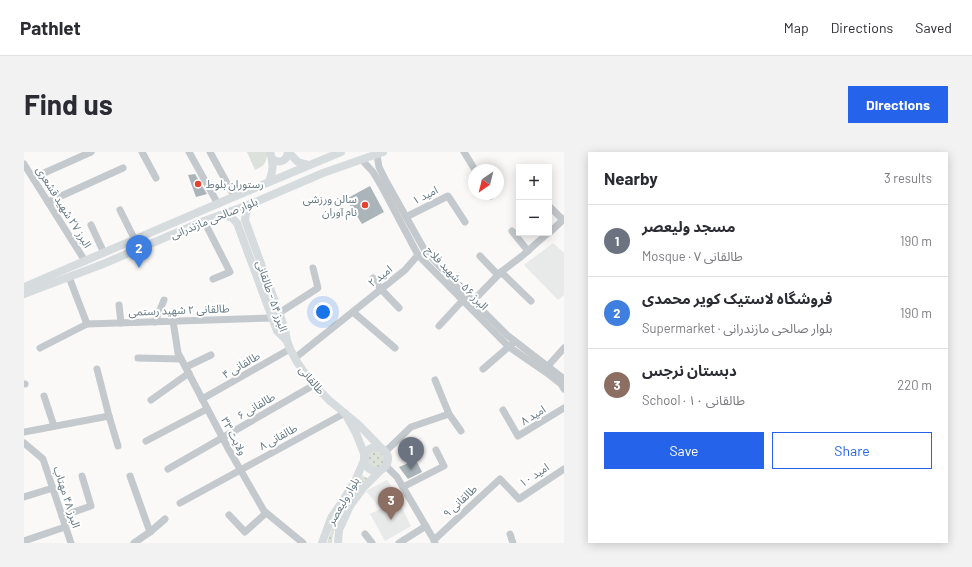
<!DOCTYPE html>
<meta charset="utf-8">
<style>
:root{--surface:#fff;--page:#f2f2f3;--text:#2b2b33;--muted:#7c7c81;--line:#e1e1e2;--accent:#2563eb}
body{margin:0;font-family:Barlow,"Noto Sans Arabic",sans-serif;background:var(--page);color:var(--text)}
.controls{position:absolute;right:12px;top:12px;display:grid;overflow:hidden;border-radius:0px;box-shadow:0 2px 10px #0003}
.controls button{width:36px;height:36px;display:grid;place-items:center;padding:0;border:0;border-bottom:1px solid var(--line);background:var(--surface);color:var(--text);font:20px sans-serif}
.compass{position:absolute;left:444px;top:12px;width:36px;height:36px;border-radius:50%;background:var(--surface);box-shadow:0 2px 10px #0003;rotate:215deg}
.you{position:absolute;left:299px;top:160px;width:14px;height:14px;margin:-10px;border:3px solid #fff;border-radius:50%;background:#1a73e8;box-shadow:0 0 0 6px #1a73e833}
.badge{display:grid;place-items:center;width:26px;height:26px;border-radius:50%;background:var(--accent);color:#fff;font-size:13px;font-weight:700}
.pin{position:absolute;translate:-50% -33px;filter:drop-shadow(0 1px 2px #0008)}
.pin::after{content:'';position:absolute;top:21px;width:14px;height:12px;background:inherit;clip-path:polygon(0 0,100% 0,50% 100%)}
.list{margin:0;padding:0;list-style:none}
h2{display:flex;justify-content:space-between;align-items:center;height:52px;margin:0;padding:0 16px;font-size:17px}
h2 small{font-size:13px;font-weight:400;color:var(--muted)}
.list li{display:grid;grid-template-columns:26px 1fr auto;gap:12px;align-items:center;box-sizing:border-box;height:72px;padding:0 16px;border-top:1px solid var(--line)}
.list b{display:block;font-size:15px;white-space:nowrap}
.list p{margin:0;font-size:13px;white-space:nowrap;color:var(--muted)}
.list em{font-size:13px;font-style:normal;color:var(--muted)}
.actions{display:flex;gap:8px;padding:12px 16px}
.actions a{flex:1;padding:9px 0;border:1px solid var(--accent);border-radius:0px;text-align:center;font-size:14px;color:var(--accent)}
.actions .main{background:var(--accent);color:#fff}
.map{position:relative;flex:none;width:540px;height:391px;overflow:hidden;border-radius:0px}
header{display:flex;align-items:center;gap:24px;box-sizing:border-box;height:56px;padding:0 20px;background:var(--surface);border-bottom:1px solid var(--line)}
header strong{font-size:19px}
nav{display:flex;gap:22px;margin-inline-start:auto;font-size:14px}
.intro{display:flex;align-items:center;justify-content:space-between;box-sizing:border-box;height:96px;padding:0 24px}
h1{margin:0;font-size:28px}
.button{padding:10px 18px;border-radius:0px;background:var(--accent);color:#fff;font-size:14px;font-weight:700}
main{display:flex;gap:24px;padding:0 24px}
aside{flex:1;background:var(--surface);border-radius:0px;box-shadow:0 2px 10px #0003}
.map>svg:first-child{display:block}
.built{fill:#e8e9e9}
.grass{fill:url(#grass-dots)}
.park{fill:#dce2d9}
.building{fill:#aab4b9}
.lines{fill:none;stroke-linecap:round;stroke-linejoin:round}
.minor{stroke:#c3c9cc;stroke-width:7}
.major{stroke:#d6dbde;stroke-width:8}
.poi-dot{fill:#e4432d;stroke:#fff;stroke-width:1.5}
.labels{text-anchor:middle;stroke-width:4;stroke-linejoin:round;paint-order:stroke}
.poi-label{font-size:11px;fill:#657983;stroke:#fff;text-anchor:start}
.street-label{font-size:11px;fill:#657983;stroke:#fff}
</style>
<header>
<strong>Pathlet</strong>
<nav><a>Map</a><a>Directions</a><a>Saved</a></nav>
</header>
<div class="intro"><h1>Find us</h1><a class="button">Directions</a></div>
<main>
<div class="map">
<svg width="540" height="391" viewBox="0 0 540 391">
<defs>
<pattern id="grass-dots" width="8" height="8" patternUnits="userSpaceOnUse"><rect width="8" height="8" fill="#dce2d9"/><path d="M2 2h.1M6 6h.1" fill="none" stroke="#b6bcb5" stroke-width="1.8" stroke-linecap="round"/></pattern>
</defs>
<rect width="100%" height="100%" fill="#faf9f8"/>
<g class="built">
<polygon points="529,91 540,101 540,143 534,148 500,113"/>
<polygon points="363,328 374,344 355,355 342,339"/>
<polygon points="374,348 387,374 361,389 346,362"/>
</g>
<g class="grass">
<circle cx="352" cy="307" r="9"/>
<path d="M338,323L344,327C329,342 309,369 308,391H303L310,369L332,335Z"/>
</g>
<path class="park" d="M223,0H243C243,11 240,14 231,18Z"/>
<g class="building">
<polygon points="171,22 183,42 172,45 164,23"/>
<polygon points="346,34 360,60 338,72 322,47"/>
<polygon points="392,308 398,320 384,327 375,315"/>
</g>
<g class="lines">
<g class="minor">
<polyline points="118,0 132,26"/>
<polyline points="165,0 194,52"/>
<polyline points="186,0 210,44"/>
<polyline points="440,0 451,18"/>
<polyline points="353,3 355,15 362,29 400,97 432,132 483,183 540,227"/>
<polyline points="338,8 349,20 358,35 394,103 485,195 523,221 537,232 540,237"/>
<polyline points="0,12 61,109"/>
<polyline points="9,26 67,0"/>
<polyline points="466,42 467,44"/>
<polyline points="24,50 99,16"/>
<polyline points="525,54 539,68"/>
<polyline points="96,58 111,88"/>
<polyline points="382,65 424,44 441,70"/>
<polyline points="180,69 206,120 189,127"/>
<polyline points="67,73 80,101"/>
<polyline points="488,79 504,99"/>
<polyline points="525,81 540,67"/>
<polyline points="456,104 474,123"/>
<polyline points="477,120 507,149"/>
<polyline points="45,125 63,172"/>
<polyline points="349,126 357,137 375,156"/>
<polyline points="449,149 477,120 498,104 524,81"/>
<polyline points="95,153 97,171"/>
<polyline points="329,160 371,196"/>
<polyline points="255,161 294,136 289,116"/>
<polyline points="149,169 154,201 205,298 240,359 279,391"/>
<polyline points="131,170 140,148"/>
<polyline points="415,174 439,148"/>
<polyline points="16,196 63,172 248,166"/>
<polyline points="114,206 157,207"/>
<polyline points="271,206 381,118 394,103"/>
<polyline points="524,214 540,196"/>
<polyline points="162,215 187,203"/>
<polyline points="459,217 488,192"/>
<polyline points="411,228 425,262"/>
<polyline points="0,232 1,232"/>
<polyline points="20,244 30,274"/>
<polyline points="178,247 266,197"/>
<polyline points="127,248 165,221"/>
<polyline points="479,258 494,284 540,256"/>
<polyline points="85,264 94,294"/>
<polyline points="0,280 85,264 73,217"/>
<polyline points="122,289 183,257"/>
<polyline points="0,291 19,307 47,391"/>
<polyline points="361,300 387,275 425,262 437,279"/>
<polyline points="362,314 373,325 410,388 411,391"/>
<polyline points="144,317 290,233"/>
<polyline points="106,324 126,380"/>
<polyline points="379,335 420,314 412,298"/>
<polyline points="0,345 29,336"/>
<polyline points="156,351 321,261"/>
<polyline points="205,363 221,380 242,361"/>
<polyline points="38,364 67,354 58,324"/>
<polyline points="341,382 348,391"/>
<polyline points="486,382 489,391"/>
<polyline points="410,388 476,327 495,347 540,317"/>
<polyline points="0,389 41,375"/>
<polyline points="110,391 126,380 141,367"/>
<polyline points="375,391 402,374"/>
</g>
<g class="major">
<polyline points="264,0 274,10 285,13"/>
<path d="M248,7C255,12 263,9 264,1"/>
<path d="M245,30C249,19 250,11 246,0"/>
<polyline points="227,52 222,61 221,68 261,177 263,189 266,197 273,210 287,230 306,249 335,273 361,300"/>
<polyline points="197,63 207,65 213,71 253,179 263,189"/>
<polyline points="0,135 207,46 317,0"/>
<polyline points="0,142 79,112 180,69 227,52 299,21 359,0"/>
<polyline points="323,265 332,281 341,304"/>
<circle cx="352" cy="307" r="12"/>
<polyline points="298,391 307,366 318,350 332,327 341,306"/>
<polyline points="314,391 315,378 326,354 340,335 357,318"/>
</g>
</g>
<g class="poi-dot">
<circle cx="174" cy="32" r="4"/>
<circle cx="341" cy="53" r="4"/>
</g>
<g class="labels">
<g class="poi-label">
<text x="182" y="36">رستوران بلوط</text>
<text x="333" y="51" text-anchor="end">سالن ورزشی<tspan x="333" dy="13">نام آوران</tspan></text>
</g>
<g class="street-label">
<text transform="translate(401 43) rotate(-27)" y="4">امید ۱</text>
<text transform="translate(40 55) rotate(58)" y="4">البرز ۲۷ شهید قشعری</text>
<text transform="translate(190 66) rotate(-22)" y="4">بلوار صالحی مازندرانی</text>
<text transform="translate(356 124) rotate(-39)" y="4">امید ۲</text>
<text transform="translate(433 126) rotate(46)" y="4">البرز ۵۶- شهید فلاح</text>
<text transform="translate(248 144) rotate(71)" y="4">البرز ۵۴ - طالقانی</text>
<text transform="translate(155 158) rotate(-2)" y="4">طالقانی ۲ شهید رستمی</text>
<text transform="translate(217 213) rotate(-30)" y="4">طالقانی ۴</text>
<text transform="translate(288 228) rotate(50)" y="4">طالقانی</text>
<text transform="translate(232 254) rotate(-30)" y="4">طالقانی ۶</text>
<text transform="translate(509 263) rotate(-32)" y="4">امید ۸</text>
<text transform="translate(210 284) rotate(62)" y="4">ولایت ٣۳</text>
<text transform="translate(254 285) rotate(-29)" y="4">طالقانی ۸</text>
<text transform="translate(510 323) rotate(-34)" y="4">امید ۱۰</text>
<text transform="translate(43 345) rotate(72)" y="4">البرز ۴۸ مهتاب</text>
<text transform="translate(319 349) rotate(-60)" y="4">بلوار ولیعصر</text>
<text transform="translate(436 349) rotate(-43)" y="4">طالقانی ۹</text>
</g>
</g>
</svg>
<div class="controls">
<button>+</button>
<button>−</button>
</div>
<svg class="compass" viewBox="-18 -18 36 36"><path d="M0-13l5 13h-10z" fill="#e53935"/><path d="M0 13l5-13h-10z" fill="#7c7c81"/></svg>
<div class="you"></div>
<div class="pin badge" style="left:387px;top:318px;background:#6b7280">1</div>
<div class="pin badge" style="left:115px;top:116px;background:#3f7fe0">2</div>
<div class="pin badge" style="left:367px;top:368px;background:#8d6e63">3</div>
</div>
<aside>
<h2>Nearby<small>3 results</small></h2>
<ul class="list">
<li><span class="badge" style="background:#6b7280">1</span><div><b>مسجد ولیعصر</b><p>Mosque · طالقانی ۷</p></div><em>190 m</em></li>
<li><span class="badge" style="background:#3f7fe0">2</span><div><b>فروشگاه لاستیک کویر محمدی</b><p>Supermarket · بلوار صالحی مازندرانی</p></div><em>190 m</em></li>
<li><span class="badge" style="background:#8d6e63">3</span><div><b>دبستان نرجس</b><p>School · طالقانی ۱۰</p></div><em>220 m</em></li>
</ul>
<div class="actions"><a class="main">Save</a><a>Share</a></div>
</aside>
</main>
